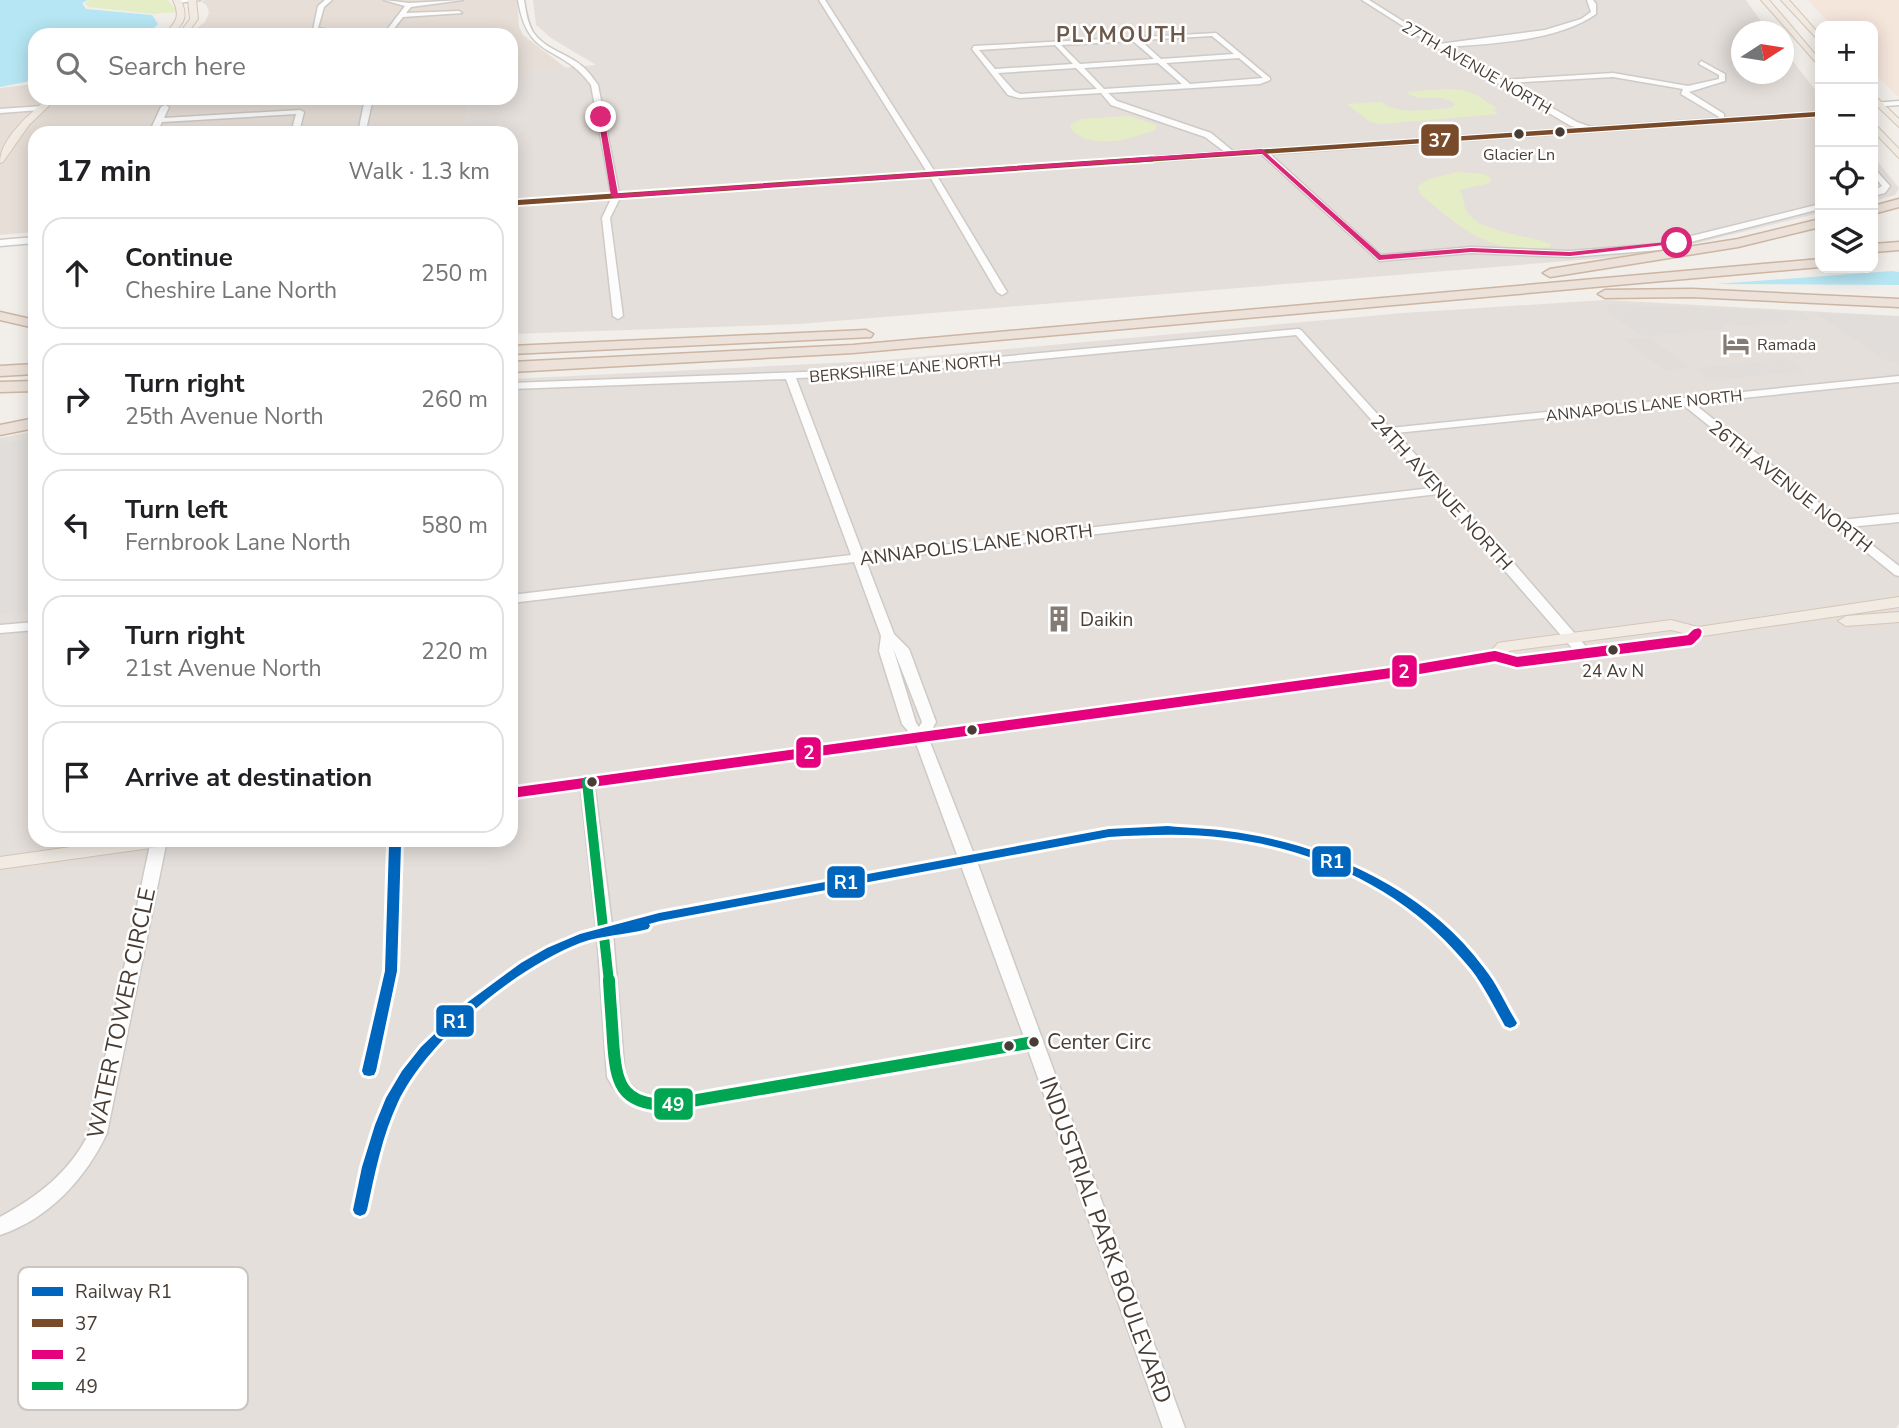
<!DOCTYPE html>
<meta charset="utf-8">
<style>
:root{--surface:#fff;--page:#f2f2f2;--text:#202124;--muted:#757577;--line:#e0e0e0}
body{margin:0;font-family:"Nunito Sans",sans-serif;background:var(--page);color:var(--text)}
.controls{position:absolute;right:21px;top:21px;display:grid;overflow:hidden;border-radius:14px;box-shadow:0 4px 18px #0003}
.controls button{width:63px;height:63px;display:grid;place-items:center;padding:0;border:0;border-bottom:2px solid var(--line);background:var(--surface);color:var(--text);font:35px sans-serif}
.compass{position:absolute;left:1731px;top:21px;width:63px;height:63px;border-radius:50%;background:var(--surface);box-shadow:0 4px 18px #0003;rotate:78deg}
.stop{position:absolute;width:21px;height:21px;margin:-16px;border:5px solid #db2777;border-radius:50%;background:#fff}
.stop.end{background:#db2777;border-color:#fff;box-shadow:0 2px 7px #0008}
.list{margin:0;padding:0;list-style:none}
h2{display:flex;justify-content:space-between;align-items:center;height:91px;margin:0;padding:0 28px;font-size:30px}
h2 small{font-size:23px;font-weight:400;color:var(--muted)}
.list li{display:grid;grid-template-columns:46px 1fr auto;gap:21px;align-items:center;box-sizing:border-box;height:112px;margin:0 14px 14px;padding:0 14px;border:2px solid var(--line);border-radius:21px}
.list b{display:block;font-size:26px;white-space:nowrap}
.list p{margin:0;font-size:23px;white-space:nowrap;color:var(--muted)}
.list em{font-size:23px;font-style:normal;color:var(--muted)}
.icon{flex:none;width:38px;height:38px;fill:none;stroke:currentColor;stroke-width:2;stroke-linecap:round;stroke-linejoin:round}
.map{position:relative;flex:none;width:1899px;height:1428px;overflow:hidden}
.search{position:absolute;background:var(--surface);box-shadow:0 4px 18px #0003;left:28px;top:28px;width:490px;height:77px;display:flex;align-items:center;gap:18px;box-sizing:border-box;padding:0 24px;border-radius:21px;color:var(--muted);font-size:26px}
.panel{position:absolute;background:var(--surface);box-shadow:0 4px 18px #0003;left:28px;top:126px;width:490px;height:721px;border-radius:21px}
.map>svg:first-child{display:block}
.residential{fill:#e6ded7}
.commercial{fill:#f5e6dc}
.industrial{fill:#e5dfdb}
.green{fill:#e5edc7}
.parking{fill:#e1ddda}
.water{fill:#b6e6f3}
.lines{fill:none;stroke-linecap:round;stroke-linejoin:round}
.minor-casing{stroke:#cecac6;stroke-width:3}
.major-casing{stroke:#d5c6b6;stroke-width:2}
.highway-casing{stroke:#ccb5a3;stroke-width:3}
.minor{fill:#fdfcfc;fill-rule:evenodd}
.major{fill:#f1ebe4;fill-rule:evenodd}
.highway{fill:#ece2d9;fill-rule:evenodd}
.bus-1-far1-casing{stroke:#fff;stroke-width:7}
.bus-1-casing{stroke:#fff;stroke-width:9}
.bus-2-far1-casing{stroke:#fff;stroke-width:11}
.bus-2-casing{stroke:#fff;stroke-width:15}
.bus-3-far1-casing{stroke:#fff;stroke-width:15}
.bus-3-casing{stroke:#fff;stroke-width:18}
.bus-1-far1{stroke:#7a4b2a;stroke-width:4.5}
.bus-1{stroke:#7a4b2a;stroke-width:5}
.bus-2-far1{stroke:#e5007d;stroke-width:7}
.bus-2{stroke:#e5007d;stroke-width:10}
.bus-3-far1{stroke:#00a651;stroke-width:10}
.bus-3{stroke:#00a651;stroke-width:12}
.rail-1-casing{stroke:#fff;stroke-width:6}
.rail-1{fill:#0065bd;fill-rule:evenodd}
.route{fill:#db2777}
.bus-dot{fill:#483d35;stroke:#fff;stroke-width:2.5}
.labels{text-anchor:middle;stroke-width:5;stroke-linejoin:round;paint-order:stroke}
.far-street-label{font-size:16px;fill:#483d35;stroke:#fff}
.far-bus-label{font-size:16px;fill:#483d35;stroke:#fff}
.far-poi-label{font-size:16px;fill:#483d35;stroke:#fff;text-anchor:start}
.bus-label{font-size:17px;fill:#483d35;stroke:#fff}
.street-label{font-size:19px;fill:#483d35;stroke:#fff}
.poi-label{font-size:19px;fill:#483d35;stroke:#fff;text-anchor:start}
.far-district-label{font-size:21px;font-weight:bold;letter-spacing:2px;fill:#6c594b;stroke:#fff}
.near-bus-label{font-size:21px;fill:#483d35;stroke:#fff;text-anchor:start}
.near-street-label{font-size:23px;fill:#483d35;stroke:#fff}
.key{fill:#fff;stroke:#c8c5c2;stroke-width:2}
.key-label{font-size:19px;fill:#483d35}
.line-badge{stroke:#fff;stroke-width:2.5}
.badge-label{font-size:19px;text-anchor:middle;font-weight:bold;fill:#fff}
</style>
<div class="map">
<svg width="1899" height="1428" viewBox="0 0 1899 1428">
<rect width="100%" height="100%" fill="#f2eeea"/>
<g class="residential">
<polygon points="206,0 517,0 519,27 523,35 566,68 511,72 511,35 188,35 205,22 209,13 207,6 201,1"/>
<polygon points="35,84 35,98 60,98 61,103 132,98 470,98 465,133 35,133 35,232 0,235 0,88"/>
</g>
<polygon class="commercial" points="1808,0 1899,0 1899,97 1873,72 1873,26 1832,26"/>
<g class="industrial">
<polygon points="533,0 1746,0 1768,31 1742,32 1742,74 1784,74 1784,50 1820,96 1820,213 1673,249 1616,257 799,324 511,334 511,133 465,133 470,98 511,98 511,72 596,65 551,38 536,25"/>
<polygon points="1873,156 1899,188 1895,195 1873,201"/>
<polygon points="1605,300 1899,316 1899,1424 1896,1428 0,1428 0,438 35,431 35,840 511,840 511,379 875,361 1403,313"/>
</g>
<g class="green">
<polygon points="90,0 168,0 178,12 154,14 88,7 85,3"/>
<path d="M1445,89L1463,90L1477,95L1496,108L1494,110L1498,114L1382,124L1370,122L1347,104L1381,102C1400,116 1428,109 1451,108L1455,104C1437,90 1425,106 1406,92Z"/>
<path d="M1128,116L1157,125L1155,130C1130,139 1091,151 1071,129V124L1082,119Z"/>
<path d="M1458,172L1484,174L1491,179L1490,183L1459,190C1465,197 1462,202 1466,210C1477,233 1530,235 1551,244L1550,247C1489,255 1463,230 1420,194L1418,186L1429,179Z"/>
</g>
<g class="parking">
<polygon points="1606,304 1803,312 1808,320 1787,319 1790,322 1737,327 1733,324 1723,325 1727,329 1647,336 1636,333 1609,312"/>
<polygon points="1815,313 1899,317 1899,363 1885,360"/>
<polygon points="1649,337 1689,367 1665,371 1624,339"/>
<polygon points="1787,359 1805,371 1706,381 1699,368"/>
<polygon points="35,437 35,611 0,614 0,444"/>
</g>
<g class="water">
<polygon points="0,0 88,0 82,3 86,9 152,15 158,24 150,32 139,35 35,35 35,80 0,87"/>
<polygon points="1892,271 1899,272 1899,285 1716,284"/>
</g>
<g class="lines">
<g class="minor-casing">
<g id="minor">
<polygon points="176,0 200,0 178,3"/>
<polygon points="325,0 332,0 324,7 318,28 360,35 323,34 313,30 318,6"/>
<polygon points="384,0 409,3 463,0 411,7 406,13 459,11 462,13 403,17 389,35 383,35 405,6"/>
<path d="M518,0H524C526,11 527,22 533,32C543,47 561,52 575,61C585,67 591,75 598,85L619,193L927,172L819,0H825L935,172L1225,152L1205,137L1111,105L1101,93L1019,98L1008,95L972,49L974,46L1216,33L1270,78V80L1260,84L1108,93L1117,101L1211,133L1234,152L1580,128L1571,126L1436,47L1362,0H1369L1439,44L1545,30L1581,19L1591,12L1587,0H1593L1596,4V14C1558,41 1491,44 1445,47L1502,80L1613,73L1688,86L1719,79V75L1699,64L1701,61L1725,74V81L1689,92L1724,114V118H1721L1681,94L1683,89L1613,77L1508,83L1577,122L1591,127L1820,112V116L1270,154L1381,255L1471,247L1570,251L1659,244L1820,204V209L1659,250L1570,257L1471,253L1379,261L1261,154L937,176L1007,292L1002,295L997,292L930,177L620,198L610,218L623,316L618,319L613,316L602,218L611,199L511,205V201L611,194L591,85C561,43 528,62 518,0ZM1212,36L1234,54L1161,59L1140,40ZM1133,41L1154,59L1080,64L1061,45ZM1055,45L1073,64L995,69L979,50ZM1239,58L1263,78L1190,84L1166,63ZM1158,63L1182,84L1104,89L1084,68ZM1076,68L1097,89L1020,94L1014,91L998,73Z"/>
<polygon points="365,98 373,98 366,130 406,128 410,130 409,132 358,133"/>
<polygon points="1899,101 1899,105 1873,107 1873,103"/>
<polygon points="165,105 169,107 164,118 300,110 304,112 299,133 291,133 296,114 162,122 157,133 149,133 161,107"/>
<polygon points="43,106 43,110 40,110 0,113 0,109"/>
<polygon points="1873,167 1890,186 1885,193 1873,196 1873,191 1882,186 1873,174"/>
<polygon points="35,237 35,243 0,246 0,240"/>
<path d="M1298,329L1301,330L1390,428L1899,376V382L1693,403L1841,520L1899,514V522L1849,527L1899,566V576L1895,575L1682,404L1396,433L1511,560L1589,650L1591,653L1589,656H1579L1438,494L866,561L894,634L909,649L936,722L928,737L979,867L1185,1428H1163L1028,1050L668,1112C637,1112 622,1105 607,1077L597,933L580,782L587,777L594,782L613,933L625,1077C636,1094 648,1098 668,1098L1024,1037L914,738L902,724L879,651L881,636L854,562L511,603V595L851,555L786,379L511,389V383L859,370ZM1296,335L1432,488L863,554L796,378L859,376ZM893,648L922,722L919,727L916,723Z"/>
<polygon points="35,622 35,630 0,633 0,625"/>
<path d="M151,840H167L107,1133C86,1178 49,1219 0,1235V1217C37,1197 70,1172 89,1133Z"/>
</g>
</g>
<g class="major-casing">
<g id="major">
<path d="M173,0H181C188,17 185,22 172,35H164C176,21 181,18 173,0Z"/>
<polygon points="188,0 196,0 198,19 186,35 178,35 190,19"/>
<polygon points="1761,0 1769,0 1820,60 1820,67"/>
<polygon points="1781,0 1789,0 1820,35 1820,42"/>
<polygon points="1873,94 1899,119 1899,127 1873,102"/>
<path d="M48,98H57L29,125L3,162L0,163C0,138 30,114 48,98Z"/>
<polygon points="1873,122 1899,149 1899,158 1873,131"/>
<path d="M1899,597V607L1703,636L1690,645L1517,667L1495,661L1413,675L511,799V787L1413,665L1490,652L1498,643L1504,642L1671,620L1698,627ZM1671,630L1687,634L1517,657L1506,654L1509,651Z"/>
<polygon points="1899,612 1899,622 1846,626 1838,621 1846,616"/>
<polygon points="120,840 175,840 172,844 165,846 0,869 0,857"/>
</g>
</g>
<g class="highway-casing">
<g id="highway">
<polygon points="1899,199 1899,207 1873,214 1873,206"/>
<polygon points="1820,219 1820,227 1738,247 1550,277 1543,273 1550,269 1738,239"/>
<polygon points="1899,242 1899,250 1873,252 1873,244"/>
<polygon points="1820,259 1820,267 853,353 511,372 511,362 853,345"/>
<polygon points="1692,289 1899,299 1899,307 1692,297 1605,298 1598,294 1605,290"/>
<polygon points="0,312 35,320 35,328 0,320"/>
<polygon points="866,330 873,334 871,337 511,354 511,346"/>
<polygon points="35,364 35,374 0,376 0,366"/>
<polygon points="35,381 35,391 0,392 0,382"/>
<polygon points="35,418 35,428 0,435 0,425"/>
</g>
</g>
<use href="#minor" class="minor"/>
<use href="#major" class="major"/>
<use href="#highway" class="highway"/>
<g class="bus-1-far1-casing">
<polyline id="bus-1-far1" points="1126,161 1820,114"/>
</g>
<g class="bus-1-casing">
<polyline id="bus-1" points="511,203 1152,159"/>
</g>
<g class="bus-2-far1-casing">
<polyline id="bus-2-far1" points="1694,636 1698,632"/>
</g>
<g class="bus-2-casing">
<polyline id="bus-2" points="511,793 1413,670 1495,656 1517,662 1690,640 1696,634"/>
</g>
<g class="bus-3-far1-casing">
<polyline id="bus-3-far1" points="587,782 609,982"/>
</g>
<g class="bus-3-casing">
<path id="bus-3" d="M609,980C610,1000 612,1021 613,1041C616,1082 620,1105 668,1105L1034,1042"/>
</g>
<use href="#bus-1-far1" class="bus-1-far1"/>
<use href="#bus-1" class="bus-1"/>
<use href="#bus-2-far1" class="bus-2-far1"/>
<use href="#bus-2" class="bus-2"/>
<use href="#bus-3-far1" class="bus-3-far1"/>
<use href="#bus-3" class="bus-3"/>
<g class="rail-1-casing">
<g id="rail-1">
<path d="M1168,826C1187,828 1207,828 1227,831C1323,843 1425,888 1484,968C1497,984 1506,1005 1517,1023L1515,1026L1510,1028L1505,1026C1496,1010 1487,992 1476,976C1470,967 1462,959 1455,951C1398,887 1312,848 1226,838C1187,833 1148,835 1109,837L660,921L649,924L650,926L648,929C626,935 602,935 580,943C516,968 428,1039 398,1102C382,1136 375,1173 367,1210L365,1214L360,1216L355,1214L353,1210L362,1167L375,1125L386,1098L402,1071L421,1047L468,1002L521,963L547,948L580,934L659,913L1109,829Z"/>
<polygon points="395,841 401,845 397,971 376,1071 374,1075 369,1076 364,1075 362,1071 385,971 389,845"/>
</g>
</g>
<use href="#rail-1" class="rail-1"/>
</g>
<polygon class="route" points="601,115 604,117 618,194 1262,149 1381,255 1471,248 1570,252 1677,241 1681,243 1570,256 1471,252 1379,260 1261,153 615,198 611,196 598,117"/>
<defs>
<g id="hotel-bare" transform="scale(2.1)"><path d="M-6-4.5h1.5V1H6V5H4.5V3h-9V5H-6ZM-4 0a1.8 1.8 0 1 1 3.6 0ZM.5 0V-2.5h3Q6-2.5 6 0Z" fill="#847b74" stroke="#fff" stroke-width="2.5" paint-order="stroke"/></g>
<g id="building-bare" transform="scale(2.1)"><path d="M-4-6H4V6H1V3H-1V6H-4ZM-2.5-4.3h1.7v1.8h-1.7ZM.8-4.3h1.7v1.8H.8ZM-2.5-1h1.7V.8h-1.7ZM.8-1h1.7V.8H.8Z" fill="#847b74" stroke="#fff" stroke-width="2.5" paint-order="stroke"/></g>
</defs>
<g fill-rule="evenodd">
<use href="#hotel-bare" x="1736" y="344"/>
<use href="#building-bare" x="1059" y="619"/>
</g>
<g class="bus-dot">
<circle cx="1560" cy="132" r="6"/>
<circle cx="1519" cy="134" r="6"/>
<circle cx="1613" cy="650" r="6"/>
<circle cx="972" cy="730" r="6"/>
<circle cx="592" cy="782" r="6"/>
<circle cx="1034" cy="1042" r="6"/>
<circle cx="1009" cy="1046" r="6"/>
</g>
<g class="labels">
<g class="far-street-label">
<text transform="translate(1477 67) rotate(30)" y="6">27TH AVENUE NORTH</text>
<text transform="translate(905 368) rotate(-5)" y="6">BERKSHIRE LANE NORTH</text>
<text transform="translate(1644 405) rotate(-6)" y="6">ANNAPOLIS LANE NORTH</text>
</g>
<g class="far-bus-label">
<text x="1519" y="160">Glacier Ln</text>
</g>
<g class="far-poi-label">
<text x="1757" y="350">Ramada</text>
</g>
<g class="bus-label">
<text x="1613" y="677">24 Av N</text>
</g>
<g class="street-label">
<text transform="translate(1791 486) rotate(38)" y="7">26TH AVENUE NORTH</text>
<text transform="translate(1442 492) rotate(48)" y="7">24TH AVENUE NORTH</text>
<text transform="translate(976 544) rotate(-7)" y="7">ANNAPOLIS LANE NORTH</text>
</g>
<g class="poi-label">
<text x="1080" y="626">Daikin</text>
</g>
<g class="far-district-label">
<text x="1122" y="42">PLYMOUTH</text>
</g>
<g class="near-bus-label">
<text x="1047" y="1049">Center Circ</text>
</g>
<g class="near-street-label">
<text transform="translate(121 1013) rotate(-78)" y="8">WATER TOWER CIRCLE</text>
<text transform="translate(1106 1240) rotate(70)" y="8">INDUSTRIAL PARK BOULEVARD</text>
</g>
</g>
<rect x="18" y="1267" width="230" height="143" rx="10" class="key"/>
<rect x="32" y="1287" width="31" height="9" fill="#0065bd"/>
<rect x="32" y="1319" width="31" height="8" fill="#7a4b2a"/>
<rect x="32" y="1350" width="31" height="9" fill="#e5007d"/>
<rect x="32" y="1382" width="31" height="8" fill="#00a651"/>
<g class="key-label">
<text x="75" y="1298">Railway R1</text>
<text x="75" y="1330">37</text>
<text x="75" y="1361">2</text>
<text x="75" y="1393">49</text>
</g>
<g class="line-badge">
<rect x="1420" y="123" width="40" height="34" rx="7" fill="#7a4b2a"/>
<rect x="1391" y="654" width="27" height="34" rx="7" fill="#e5007d"/>
<rect x="795" y="736" width="27" height="33" rx="7" fill="#e5007d"/>
<rect x="1311" y="845" width="41" height="33" rx="7" fill="#0065bd"/>
<rect x="826" y="865" width="40" height="34" rx="7" fill="#0065bd"/>
<rect x="435" y="1004" width="40" height="34" rx="7" fill="#0065bd"/>
<rect x="653" y="1087" width="41" height="34" rx="7" fill="#00a651"/>
</g>
<g class="badge-label">
<text x="1440" y="147">37</text>
<text x="1404" y="678">2</text>
<text x="809" y="759">2</text>
<text x="1332" y="868">R1</text>
<text x="846" y="889">R1</text>
<text x="455" y="1028">R1</text>
<text x="673" y="1111">49</text>
</g>
</svg>
<div class="controls">
<button>+</button>
<button>−</button>
<button><svg class="icon" aria-label="locate" viewBox="0 0 24 24"><circle cx="12" cy="12" r="6"/><path d="M12 2v4M12 18v4M2 12h4M18 12h4"/></svg></button>
<button><svg class="icon" aria-label="layers" viewBox="0 0 24 24"><path d="M12 4l9 5-9 5-9-5zM3 14l9 5 9-5"/></svg></button>
</div>
<svg class="compass" viewBox="-18 -18 36 36"><path d="M0-13l5 13h-10z" fill="#e53935"/><path d="M0 13l5-13h-10z" fill="#757577"/></svg>
<div class="stop" style="left:1677px;top:243px"></div>
<div class="stop end" style="left:601px;top:117px"></div>
<div class="search"><svg class="icon" aria-label="search" viewBox="0 0 24 24"><circle cx="10" cy="10" r="6"/><path d="M15 15l6 6"/></svg>Search here</div>
<section class="panel">
<h2>17 min<small>Walk · 1.3 km</small></h2>
<ul class="list">
<li><svg class="icon" aria-label="ahead" viewBox="0 0 24 24"><path d="M12 20V5M6 11l6-6 6 6"/></svg><div><b>Continue</b><p>Cheshire Lane North</p></div><em>250 m</em></li>
<li><svg class="icon" aria-label="right" viewBox="0 0 24 24"><path d="M7 20v-9h11M14 6l5 5-5 5"/></svg><div><b>Turn right</b><p>25th Avenue North</p></div><em>260 m</em></li>
<li><svg class="icon" aria-label="left" viewBox="0 0 24 24"><path d="M17 20v-9H6M10 6l-5 5 5 5"/></svg><div><b>Turn left</b><p>Fernbrook Lane North</p></div><em>580 m</em></li>
<li><svg class="icon" aria-label="right" viewBox="0 0 24 24"><path d="M7 20v-9h11M14 6l5 5-5 5"/></svg><div><b>Turn right</b><p>21st Avenue North</p></div><em>220 m</em></li>
<li><svg class="icon" aria-label="arrive" viewBox="0 0 24 24"><path d="M6 21V4h12l-3 4 3 4H6"/></svg><div><b>Arrive at destination</b></div></li>
</ul>
</section>
</div>
